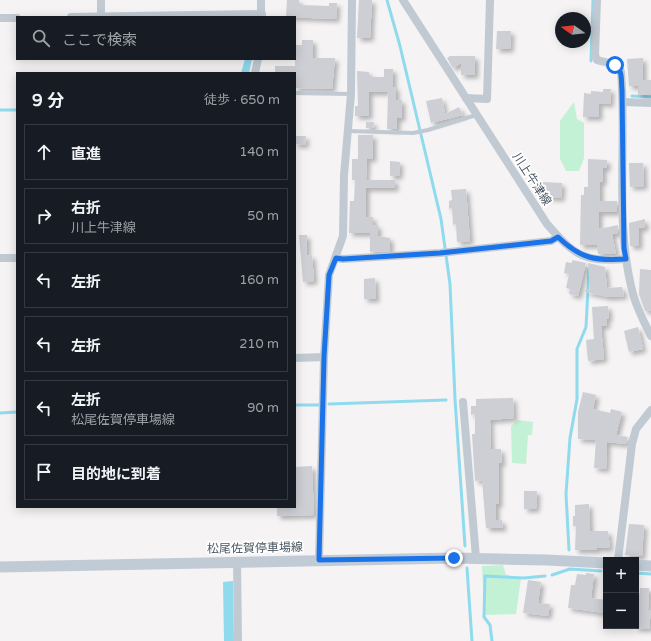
<!DOCTYPE html>
<html lang="ja">
<meta charset="utf-8">
<style>
:root{--surface:#171b24;--page:#20242c;--text:#f1f3f6;--muted:#9ea1a6;--line:#363941}
body{margin:0;font-family:"Varela Round","Noto Sans JP",sans-serif;background:var(--page);color:var(--text)}
.controls{position:absolute;right:12px;bottom:12px;display:grid;overflow:hidden;border-radius:0px;box-shadow:0 2px 10px #0003}
.controls button{width:36px;height:36px;display:grid;place-items:center;padding:0;border:0;border-bottom:1px solid var(--line);background:var(--surface);color:var(--text);font:20px sans-serif}
.compass{position:absolute;left:555px;top:12px;width:36px;height:36px;border-radius:50%;background:var(--surface);box-shadow:0 2px 10px #0003;rotate:284deg}
.stop{position:absolute;width:12px;height:12px;margin:-9px;border:3px solid #1a73e8;border-radius:50%;background:#fff}
.stop.end{background:#1a73e8;border-color:#fff;box-shadow:0 1px 4px #0008}
.list{margin:0;padding:0;list-style:none}
h2{display:flex;justify-content:space-between;align-items:center;height:52px;margin:0;padding:0 16px;font-size:17px}
h2 small{font-size:13px;font-weight:400;color:var(--muted)}
.list li{display:grid;grid-template-columns:26px 1fr auto;gap:12px;align-items:center;box-sizing:border-box;height:56px;margin:0 8px 8px;padding:0 8px;border:1px solid var(--line);border-radius:0px}
.list b{display:block;font-size:15px;white-space:nowrap}
.list p{margin:0;font-size:13px;white-space:nowrap;color:var(--muted)}
.list em{font-size:13px;font-style:normal;color:var(--muted)}
.icon{flex:none;width:22px;height:22px;fill:none;stroke:currentColor;stroke-width:2;stroke-linecap:round;stroke-linejoin:round}
.map{position:relative;flex:none;width:651px;height:641px;overflow:hidden}
.search{position:absolute;background:var(--surface);box-shadow:0 2px 10px #0003;left:16px;top:16px;width:280px;height:44px;display:flex;align-items:center;gap:10px;box-sizing:border-box;padding:0 14px;border-radius:0px;color:var(--muted);font-size:15px}
.panel{position:absolute;background:var(--surface);box-shadow:0 2px 10px #0003;left:16px;top:72px;width:280px;height:436px;border-radius:0px}
.map>svg:first-child{display:block}
.green{fill:#c3f1d5}
.water{fill:#90daee}
.lines{fill:none;stroke-linecap:round;stroke-linejoin:round}
.stream{stroke:#90daee;stroke-width:3}
.building{fill:#cdcfd5;filter:url(#shadow)}
.lane{stroke:#c1cad2;stroke-width:4}
.street{stroke:#c1cad2;stroke-width:8}
.secondary{stroke:#c1cbd6;stroke-width:11}
.route{stroke:#1a73e8;stroke-width:5}
.labels{text-anchor:middle;stroke-width:3.5;stroke-linejoin:round;paint-order:stroke}
.street-label{font-size:12px;fill:#4a5661;stroke:#fff}
</style>
<div class="map">
<svg width="651" height="641" viewBox="0 0 651 641">
<defs>
<filter id="shadow"><feDropShadow dx="3.5" dy="3.5" stdDeviation="2" flood-color="#0004"/></filter>
</defs>
<rect width="100%" height="100%" fill="#f5f3f3"/>
<g class="green">
<polygon points="574,102 577,119 584,123 584,158 579,171 566,171 560,159 560,121"/>
<polygon points="518,420 533,422 532,435 528,435 526,464 512,463 511,426"/>
<polygon points="503,565 506,575 521,578 516,614 484,615 482,566"/>
</g>
<g class="water">
<polygon points="245,59 252,59 249,73 241,73"/>
<polygon points="233,581 234,641 224,641 223,582"/>
</g>
<g class="lines">
<g class="stream">
<polyline points="387,0 400,46 441,219 450,284 455,399 465,546"/>
<polyline points="591,61 593,0"/>
<polyline points="632,96 651,97"/>
<polyline points="0,110 17,110"/>
<polyline points="329,404 446,400"/>
<polyline points="295,405 319,405"/>
<polyline points="0,413 17,412"/>
<polyline points="569,550 566,494 570,438 577,399 577,349 586,327 589,269"/>
<polyline points="467,568 472,641"/>
<polyline points="636,573 651,574"/>
<polyline points="552,575 570,569 601,571"/>
<polyline points="492,641 490,625 484,617 485,576 524,578 545,576"/>
</g>
</g>
<g class="building">
<polygon points="287,0 299,0 299,5 329,6 329,3 337,3 336,19 286,17"/>
<polygon points="359,0 372,0 370,38 357,38"/>
<polygon points="497,31 511,31 510,49 496,49"/>
<polygon points="302,40 313,40 313,58 335,58 332,89 295,88 295,73 275,73 275,66 295,66 295,45 302,45"/>
<polygon points="450,56 475,56 475,75 461,75 461,63 453,68 447,58"/>
<polygon points="643,58 643,80 651,80 651,94 638,95 638,86 629,86 627,59"/>
<polygon points="384,69 393,69 393,87 396,87 396,100 402,100 402,118 397,118 397,129 387,129 388,92 369,92 369,116 355,116 355,106 358,106 357,71 369,72 369,77 384,77"/>
<polygon points="603,89 611,89 610,104 599,103 599,117 583,117 584,93 591,94 591,91 603,92"/>
<polygon points="442,98 445,114 459,107 463,115 431,123 426,101"/>
<polygon points="366,122 374,122 373,128 366,128"/>
<polygon points="358,135 373,135 373,159 367,158 366,180 395,180 395,188 366,188 366,217 373,217 373,225 378,225 378,236 390,238 390,251 370,252 370,233 349,233 350,201 354,201 355,180 352,180 352,159 358,159"/>
<polygon points="295,136 306,136 305,145 295,144"/>
<polygon points="588,159 607,160 607,168 603,168 603,182 600,182 600,201 617,201 617,212 599,212 599,229 618,225 618,233 612,234 616,254 598,254 597,245 580,245 581,195 584,195 584,187 588,187"/>
<polygon points="390,161 400,162 399,176 390,176"/>
<polygon points="629,163 643,163 644,186 630,187"/>
<polygon points="541,182 562,183 561,198 541,197"/>
<polygon points="466,189 470,241 457,242 456,224 453,225 452,208 449,209 449,201 452,200 451,190"/>
<polygon points="645,219 645,228 639,228 639,246 630,246 629,223"/>
<polygon points="299,235 307,235 307,256 312,255 314,281 303,282"/>
<polygon points="572,260 586,263 578,296 569,294 570,289 566,288 569,274 564,273 566,262 572,263"/>
<polygon points="588,263 605,267 607,288 622,287 624,296 608,297 585,292 585,290 590,290"/>
<polygon points="640,269 651,270 651,311 645,311 639,294"/>
<polygon points="375,278 376,299 364,299 364,279"/>
<polygon points="608,306 609,318 606,319 607,325 601,326 604,359 588,361 586,340 594,339 592,307"/>
<polygon points="638,327 643,349 629,352 624,331"/>
<polygon points="583,392 596,395 593,409 610,413 611,409 622,412 616,435 628,437 626,444 607,442 606,469 594,468 596,440 578,439 578,412"/>
<polygon points="513,398 514,418 490,420 491,449 501,449 502,463 499,463 499,504 496,504 496,520 502,520 503,528 486,528 482,480 475,481 472,434 475,434 475,414 471,415 471,406 476,406 476,399"/>
<polygon points="312,466 314,515 277,516 277,507 295,507 295,467"/>
<polygon points="524,491 537,491 536,509 524,509"/>
<polygon points="589,504 590,531 608,531 610,548 597,548 597,550 575,550 576,526 573,526 573,516 575,516 575,505"/>
<polygon points="629,524 644,525 642,556 625,555"/>
<polygon points="586,573 594,574 591,598 606,600 604,613 568,608 571,585 575,585 577,574 586,575"/>
<polygon points="528,580 541,582 538,603 550,604 548,616 523,613"/>
<polygon points="640,588 649,588 648,610 651,610 649,629 635,628"/>
</g>
<g class="lines">
<g class="lane">
<polyline points="295,93 351,94"/>
<polyline points="348,131 413,133 428,130 476,115"/>
</g>
<g class="street">
<polyline points="101,0 101,16"/>
<polyline points="261,0 261,17"/>
<path d="M403,0L547,224C575,256 583,262 626,259"/>
<path d="M597,0L595,55L597,60C605,63 618,62 621,72C627,145 614,222 633,294C637,309 644,322 651,336"/>
<polyline points="71,17 262,14"/>
<polyline points="0,18 17,18"/>
<polyline points="255,73 258,59"/>
<polyline points="466,98 487,99 490,0"/>
<polyline points="623,102 651,103"/>
<polyline points="0,258 17,258"/>
<polyline points="336,258 343,259 440,253 551,241 558,237"/>
<polyline points="295,358 324,357"/>
<polyline points="463,402 476,558"/>
<polyline points="319,560 324,357 329,275 343,236 344,175 351,94 352,0"/>
<polyline points="618,560 632,444 636,429 651,410"/>
<polyline points="237,561 238,641"/>
</g>
<g class="secondary">
<polyline points="636,565 651,566"/>
<polyline points="0,567 454,558 547,560 606,563"/>
</g>
</g>
<g class="lines">
<path class="route" d="M454,558L319,560L324,357L329,275L336,258L343,259L440,253L551,241L558,237C581,259 595,261 626,259L624,248L622,90C621,81 623,70 615,65"/>
</g>
<g class="labels">
<g class="street-label">
<text transform="translate(532 179) rotate(57)" y="4">川上牛津線</text>
<text transform="translate(255 548) rotate(-1)" y="4">松尾佐賀停車場線</text>
</g>
</g>
</svg>
<div class="controls">
<button>+</button>
<button>−</button>
</div>
<svg class="compass" viewBox="-18 -18 36 36"><path d="M0-13l5 13h-10z" fill="#e53935"/><path d="M0 13l5-13h-10z" fill="#9ea1a6"/></svg>
<div class="stop" style="left:615px;top:65px"></div>
<div class="stop end" style="left:454px;top:558px"></div>
<div class="search"><svg class="icon" aria-label="search" viewBox="0 0 24 24"><circle cx="10" cy="10" r="6"/><path d="M15 15l6 6"/></svg>ここで検索</div>
<section class="panel">
<h2>9 分<small>徒歩 · 650 m</small></h2>
<ul class="list">
<li><svg class="icon" aria-label="ahead" viewBox="0 0 24 24"><path d="M12 20V5M6 11l6-6 6 6"/></svg><div><b>直進</b></div><em>140 m</em></li>
<li><svg class="icon" aria-label="right" viewBox="0 0 24 24"><path d="M7 20v-9h11M14 6l5 5-5 5"/></svg><div><b>右折</b><p>川上牛津線</p></div><em>50 m</em></li>
<li><svg class="icon" aria-label="left" viewBox="0 0 24 24"><path d="M17 20v-9H6M10 6l-5 5 5 5"/></svg><div><b>左折</b></div><em>160 m</em></li>
<li><svg class="icon" aria-label="left" viewBox="0 0 24 24"><path d="M17 20v-9H6M10 6l-5 5 5 5"/></svg><div><b>左折</b></div><em>210 m</em></li>
<li><svg class="icon" aria-label="left" viewBox="0 0 24 24"><path d="M17 20v-9H6M10 6l-5 5 5 5"/></svg><div><b>左折</b><p>松尾佐賀停車場線</p></div><em>90 m</em></li>
<li><svg class="icon" aria-label="arrive" viewBox="0 0 24 24"><path d="M6 21V4h12l-3 4 3 4H6"/></svg><div><b>目的地に到着</b></div></li>
</ul>
</section>
</div>
